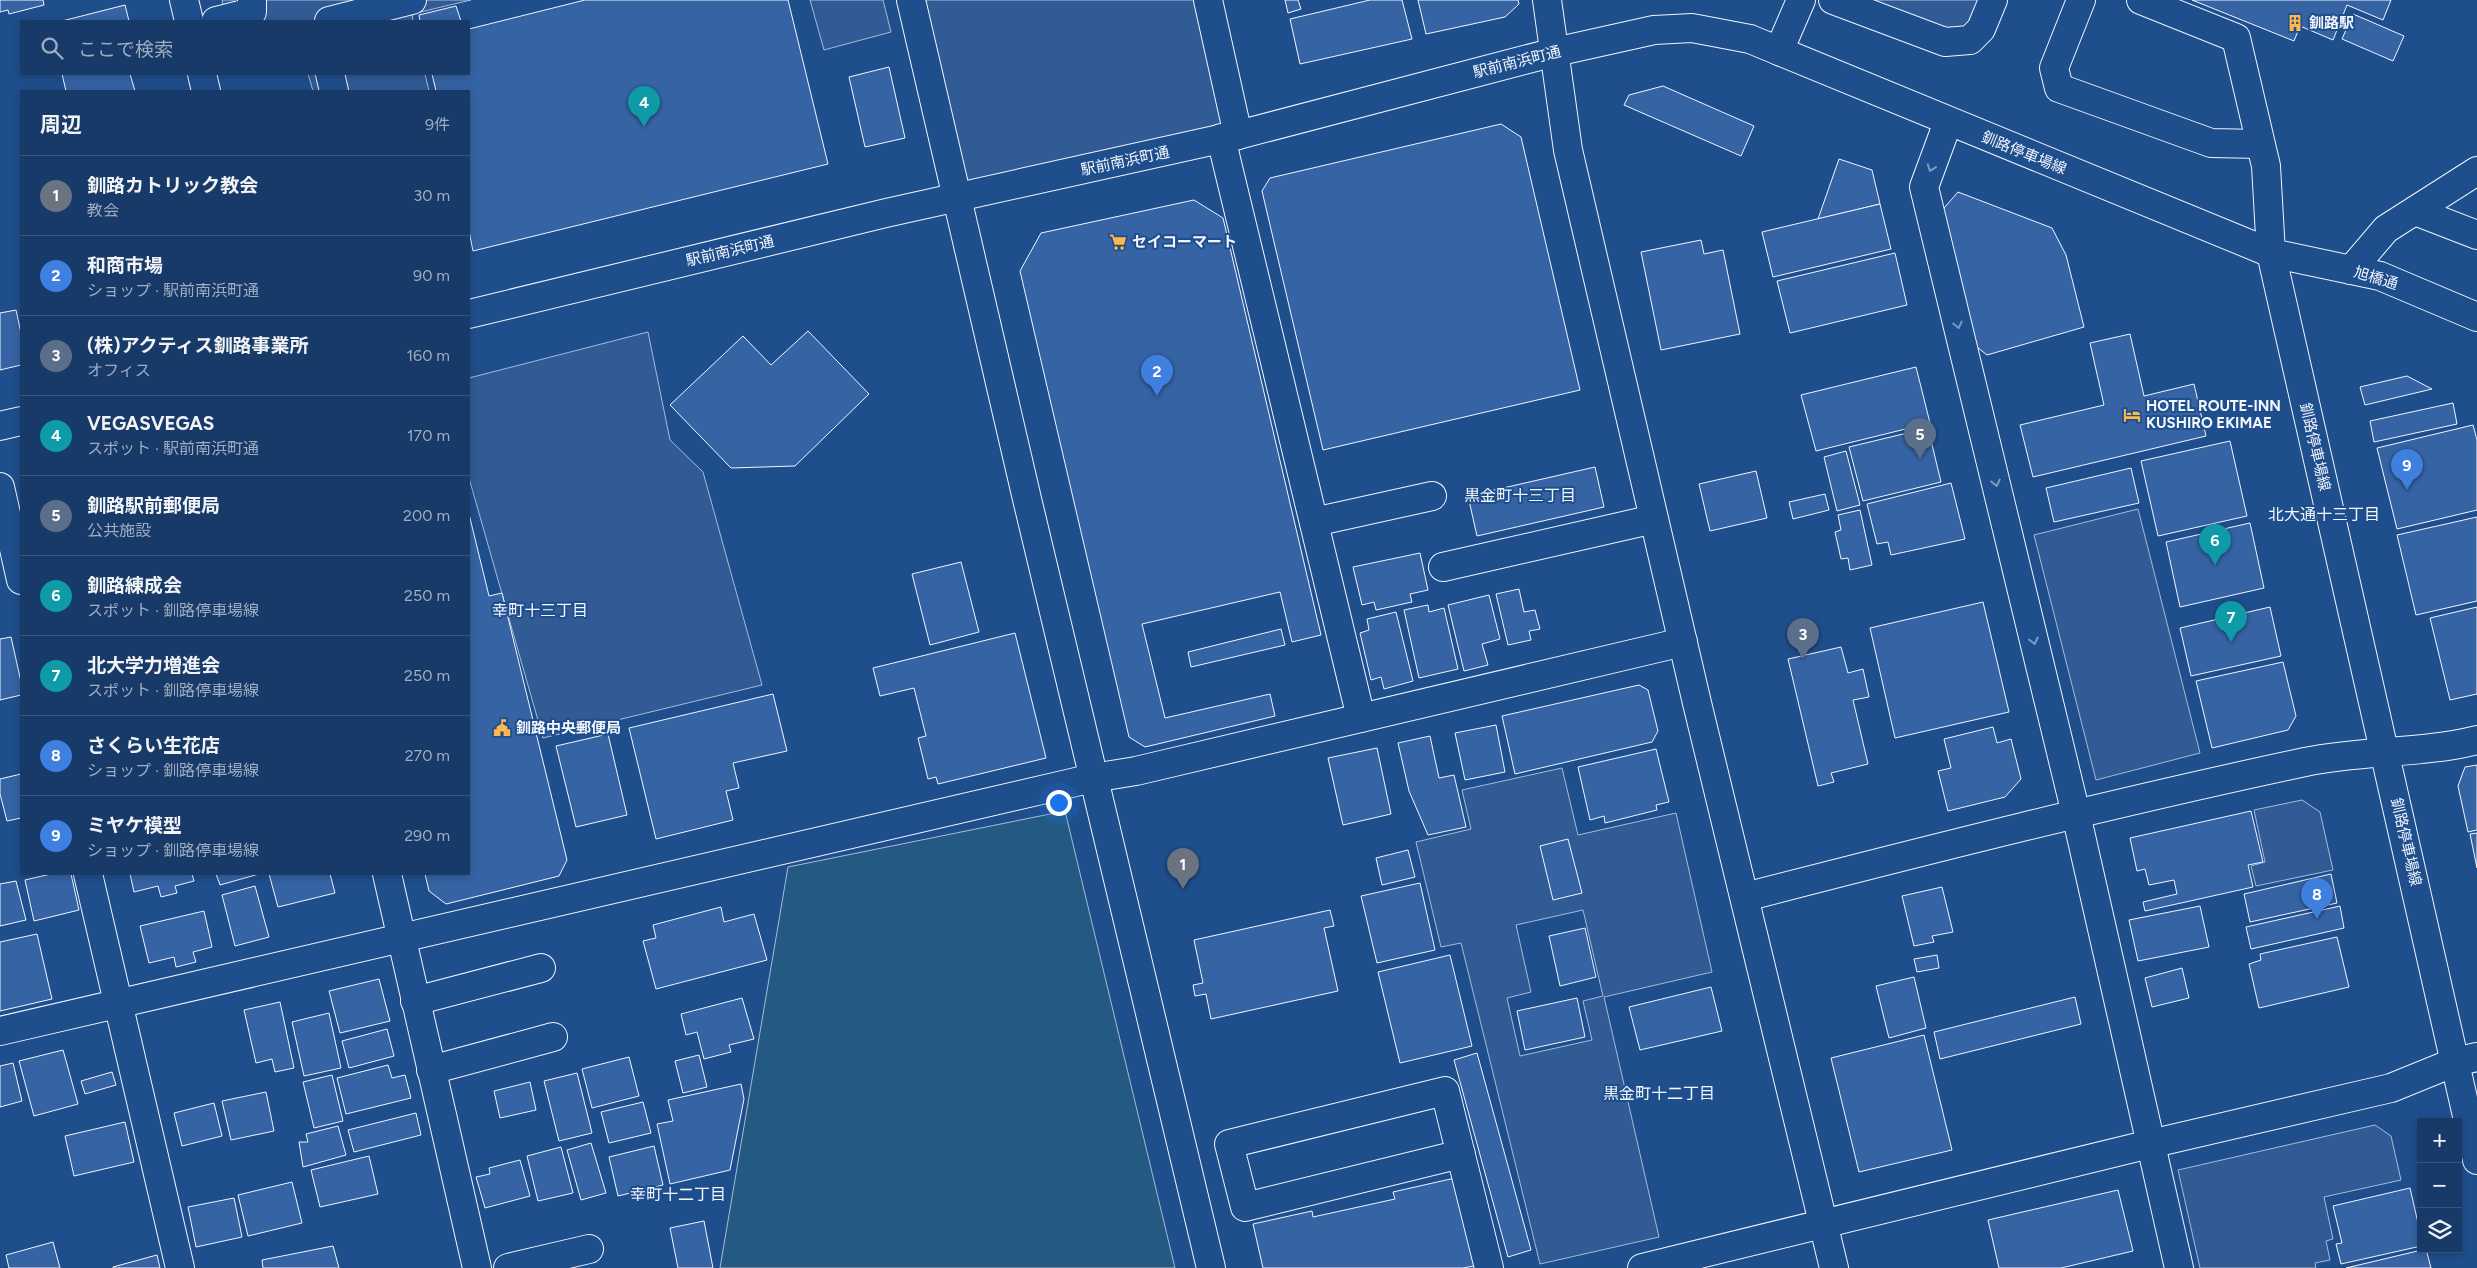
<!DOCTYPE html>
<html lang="ja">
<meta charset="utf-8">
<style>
:root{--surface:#173a69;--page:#244571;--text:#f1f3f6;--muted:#9eadc0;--line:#36547d;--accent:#ffb74d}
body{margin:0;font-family:Figtree,"Noto Sans JP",sans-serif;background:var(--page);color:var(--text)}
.controls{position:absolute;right:15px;bottom:15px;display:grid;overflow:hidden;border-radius:0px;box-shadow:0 2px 8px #0003}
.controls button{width:45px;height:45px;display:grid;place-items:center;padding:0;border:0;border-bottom:1px solid var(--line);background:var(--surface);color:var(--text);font:25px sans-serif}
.you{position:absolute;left:1058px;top:802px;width:18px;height:18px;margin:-12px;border:4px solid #fff;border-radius:50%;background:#1a73e8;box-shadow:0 0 0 8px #1a73e833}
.badge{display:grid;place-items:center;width:32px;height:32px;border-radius:50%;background:var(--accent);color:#fff;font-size:16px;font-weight:700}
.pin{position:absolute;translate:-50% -41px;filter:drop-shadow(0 1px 2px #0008)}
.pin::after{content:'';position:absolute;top:26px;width:18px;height:15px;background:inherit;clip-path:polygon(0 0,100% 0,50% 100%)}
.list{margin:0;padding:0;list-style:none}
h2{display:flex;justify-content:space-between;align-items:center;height:65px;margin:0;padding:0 20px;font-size:21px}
h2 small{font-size:16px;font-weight:400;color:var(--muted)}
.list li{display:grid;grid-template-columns:32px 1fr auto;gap:15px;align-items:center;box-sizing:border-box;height:80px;padding:0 20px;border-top:1px solid var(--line)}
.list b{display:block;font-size:19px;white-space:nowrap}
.list p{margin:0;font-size:16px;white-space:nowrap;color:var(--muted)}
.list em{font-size:16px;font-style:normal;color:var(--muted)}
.icon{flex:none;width:28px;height:28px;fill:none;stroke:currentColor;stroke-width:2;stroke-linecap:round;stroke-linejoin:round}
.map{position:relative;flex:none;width:2477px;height:1268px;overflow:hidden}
.search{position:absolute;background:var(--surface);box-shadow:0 2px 8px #0003;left:20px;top:20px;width:450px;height:55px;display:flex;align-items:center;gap:12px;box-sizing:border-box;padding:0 18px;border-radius:0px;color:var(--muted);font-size:19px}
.panel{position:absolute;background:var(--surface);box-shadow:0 2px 8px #0003;left:20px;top:90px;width:450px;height:785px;border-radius:0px}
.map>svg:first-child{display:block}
.green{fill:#245a82;stroke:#a8bbd7}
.parking{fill:#305b95;stroke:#a8bbd7;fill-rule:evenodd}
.building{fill:#3563a3;stroke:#f2f6ff}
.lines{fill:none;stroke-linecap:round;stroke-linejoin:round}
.minor-casing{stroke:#f2f6ff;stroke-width:30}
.major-casing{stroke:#f2f6ff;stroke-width:30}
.minor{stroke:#1f4e8c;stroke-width:28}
.major{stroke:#1f4e8c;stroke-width:28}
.oneway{stroke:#7e9ac0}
.labels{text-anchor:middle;stroke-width:4;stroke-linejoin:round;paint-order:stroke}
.poi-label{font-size:15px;font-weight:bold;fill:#f2f6ff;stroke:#1f4e8c;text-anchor:start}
.street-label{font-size:15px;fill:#f2f6ff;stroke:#1f4e8c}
.neighbourhood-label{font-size:16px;fill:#f2f6ff;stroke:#1f4e8c}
</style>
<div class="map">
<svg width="2477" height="1268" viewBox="0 0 2477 1268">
<rect width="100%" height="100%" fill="#1f4e8c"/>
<polygon class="green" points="1065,811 1175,1268 720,1268 788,867"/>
<g class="parking">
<polygon points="222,0 471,0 412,14 413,21 226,21"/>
<polygon points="810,0 883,0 891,32 824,50"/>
<polygon points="911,0 1208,0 1238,135 956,197"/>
<polygon points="1833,0 1993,0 1970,40"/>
<polygon points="308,74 425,74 429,91 313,91"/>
<polygon points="648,332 670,440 703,472 762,685 543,738 469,478 469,378"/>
<polygon points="2138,509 2200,753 2096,780 2034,535"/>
<path d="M1562,768L1578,835L1676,813L1712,972L1604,997L1659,1237L1540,1264L1461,943L1441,947L1416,842L1471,829L1462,790ZM1583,910L1603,996L1583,1001L1592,1040L1520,1056L1507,998L1531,992L1516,925Z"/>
<polygon points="2302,800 2320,812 2333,870 2256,886 2251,866 2265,862 2254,810"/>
<polygon points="2375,1125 2391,1136 2401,1180 2324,1197 2333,1239 2326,1241 2330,1260 2315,1263 2316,1268 2200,1268 2178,1170"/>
</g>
<g class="building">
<polygon points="0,0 43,0 44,5 9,14 8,10 0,12"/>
<polygon points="585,0 788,0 828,164 473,251 469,231 469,91 436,91 432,74 469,74 469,29"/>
<polygon points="1285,0 1298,0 1301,9 1288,13"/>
<polygon points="1370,0 1402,0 1412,39 1300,64 1290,19"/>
<polygon points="1418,0 1518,0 1519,4 1505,17 1426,34"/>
<polygon points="2192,0 2391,0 2383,20 2347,5 2333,40 2300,26 2294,41"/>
<polygon points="125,5 129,21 62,21"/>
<polygon points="456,6 461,21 420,21 419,15"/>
<polygon points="2353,14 2404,36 2393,61 2342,39"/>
<polygon points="889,67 905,138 865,147 849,77"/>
<polygon points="62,74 130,74 135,91 66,91"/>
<polygon points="1663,86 1754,126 1741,156 1624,105 1629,95"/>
<polygon points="1501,124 1521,137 1580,390 1323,450 1262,191 1270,178"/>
<polygon points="1839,159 1872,170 1880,204 1818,219"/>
<polygon points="1958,192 2052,228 2066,255 2084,327 1987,355 1973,344 1938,215"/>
<polygon points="1194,200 1223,218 1321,635 1292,642 1280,592 1142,624 1165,718 1270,694 1275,716 1145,747 1129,737 1020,271 1041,233"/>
<polygon points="1880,204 1891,249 1773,277 1762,232"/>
<polygon points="1701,240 1704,254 1723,250 1740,334 1661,350 1641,252"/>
<polygon points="1895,253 1907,305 1790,333 1777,281"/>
<polygon points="16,310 21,333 21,365 0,370 0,313"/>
<polygon points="808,331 869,394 795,466 731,468 670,405 743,336 771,365"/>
<polygon points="2130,334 2144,396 2194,384 2206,436 2033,477 2020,425 2104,405 2090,343"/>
<polygon points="1916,367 1930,423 1816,451 1801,395"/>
<polygon points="2407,376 2432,389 2365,405 2360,387"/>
<polygon points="2453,403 2457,424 2374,442 2370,421"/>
<polygon points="2473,425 2477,440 2477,510 2397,529 2377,448"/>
<polygon points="1928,428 1941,482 1863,501 1849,447"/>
<polygon points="2230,441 2247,516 2158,536 2141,461"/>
<polygon points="1846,451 1860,505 1837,511 1824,457"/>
<polygon points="1595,467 1604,507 1477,536 1468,496"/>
<polygon points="2131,468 2139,503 2054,522 2046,488"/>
<polygon points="1756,471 1767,518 1710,531 1699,484"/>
<polygon points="1951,483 1965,539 1891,555 1888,542 1877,544 1867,504"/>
<polygon points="1825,494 1829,510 1793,519 1789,502"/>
<polygon points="1860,510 1872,565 1850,570 1848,558 1841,559 1835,532 1841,530 1838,515"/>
<polygon points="469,514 489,596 502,593 567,860 559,876 446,904 429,891 425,874 469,874"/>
<polygon points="2477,517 2477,601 2416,615 2397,535"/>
<polygon points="2250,523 2264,588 2180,607 2166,542"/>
<polygon points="1420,553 1428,590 1410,594 1412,602 1376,610 1374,602 1362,605 1353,567"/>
<polygon points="961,562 979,632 930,645 912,574"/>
<polygon points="1519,589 1524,612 1535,610 1540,629 1529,631 1531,640 1508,645 1496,594"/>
<polygon points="1489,595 1500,639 1482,644 1488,665 1464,671 1448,605"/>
<polygon points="1983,602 2009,712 1895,738 1870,628"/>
<polygon points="1428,605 1429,612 1444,608 1458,669 1419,678 1404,610"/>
<polygon points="2270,607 2281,656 2191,676 2180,628"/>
<polygon points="2477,607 2477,694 2450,700 2430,618"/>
<polygon points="1396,612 1413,681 1384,689 1381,677 1371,680 1360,633 1369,630 1367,619"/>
<polygon points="1281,629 1285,645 1191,667 1188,652"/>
<polygon points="1015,633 1046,758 938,784 936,777 928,779 918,738 926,736 914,688 880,696 873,668"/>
<polygon points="11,637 21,682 21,695 0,700 0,639"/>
<polygon points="1841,647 1848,673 1863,669 1869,697 1853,700 1868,764 1831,773 1834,782 1818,786 1788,659"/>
<polygon points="2283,662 2296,716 2288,730 2212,748 2196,681"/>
<polygon points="1639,685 1648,690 1658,731 1652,742 1515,774 1502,716"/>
<polygon points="773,694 787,751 733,763 739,788 726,791 733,820 656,839 629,728"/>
<polygon points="1496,725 1505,772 1465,780 1455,733"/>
<polygon points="1993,727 1997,743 2011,739 2021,779 2005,797 1948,811 1938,771 1951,768 1944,739"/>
<polygon points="608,734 627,815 576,827 556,746"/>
<polygon points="1430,736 1439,778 1454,775 1466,827 1428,835 1409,791 1398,743"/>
<polygon points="1377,748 1391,814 1343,825 1328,758"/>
<polygon points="1656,749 1669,802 1656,805 1657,810 1605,823 1604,816 1590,820 1578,767"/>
<polygon points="2477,765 2477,830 2468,832 2458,786 2465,767"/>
<polygon points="21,774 21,818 7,821 0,794 0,779"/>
<polygon points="2251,811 2263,862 2248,865 2253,887 2145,911 2143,902 2177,894 2174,880 2149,885 2145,869 2137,871 2130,838"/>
<polygon points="2477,833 2477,868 2470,834"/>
<polygon points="1568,839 1582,893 1553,900 1540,846"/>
<polygon points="1408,850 1415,877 1382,885 1376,858"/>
<polygon points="51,874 71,874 79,910 34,921 25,880"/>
<polygon points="130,874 192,874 194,881 175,886 177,893 161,897 158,886 134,892"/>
<polygon points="216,874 259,874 220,885"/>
<polygon points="269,874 330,874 335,893 278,907"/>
<polygon points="2331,874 2337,903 2250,922 2244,894"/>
<polygon points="16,881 26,920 0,926 0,884"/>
<polygon points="1420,883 1435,950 1377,963 1361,896"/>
<polygon points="255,886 269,937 235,946 222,895"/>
<polygon points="1942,887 1953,932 1932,936 1934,942 1914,946 1902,896"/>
<polygon points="2200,906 2209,947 2138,961 2129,920"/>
<polygon points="2340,906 2344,928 2251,949 2246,927"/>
<polygon points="721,907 724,922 754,914 767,960 656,989 643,941 656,938 653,925"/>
<polygon points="1330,910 1334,926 1324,928 1338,991 1211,1019 1206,994 1195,996 1193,985 1203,983 1194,940"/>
<polygon points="204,911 212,947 193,952 196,962 176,967 174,957 149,963 140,926"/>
<polygon points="1585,928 1596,977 1560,986 1549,936"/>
<polygon points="37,934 52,999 0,1011 0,942"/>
<polygon points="2337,937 2349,987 2259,1008 2249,964 2261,960 2260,954"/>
<polygon points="1450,955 1472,1046 1400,1063 1378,972"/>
<polygon points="1937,955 1939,968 1917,972 1914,959"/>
<polygon points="2182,968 2189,998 2152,1007 2145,978"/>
<polygon points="1914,977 1926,1028 1889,1038 1876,986"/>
<polygon points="379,979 390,1021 340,1033 329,991"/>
<polygon points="1711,987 1722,1031 1640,1050 1629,1007"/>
<polygon points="2075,997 2081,1024 1940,1059 1934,1032"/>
<polygon points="742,998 754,1039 729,1045 731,1052 704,1059 697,1032 686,1035 681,1014"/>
<polygon points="1577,998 1585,1037 1525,1050 1517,1011"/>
<polygon points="280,1002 294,1068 275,1072 272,1059 256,1063 244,1010"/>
<polygon points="329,1013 341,1068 304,1076 292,1022"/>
<polygon points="387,1029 394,1056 349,1068 342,1041"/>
<polygon points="1924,1035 1952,1150 1859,1172 1831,1058"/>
<polygon points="63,1050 78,1104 34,1116 19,1061"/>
<polygon points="1477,1053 1531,1250 1508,1257 1454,1060"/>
<polygon points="699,1055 707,1087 683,1093 675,1061"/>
<polygon points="629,1057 639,1096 592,1108 582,1069"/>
<polygon points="13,1063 22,1101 0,1107 0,1066"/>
<polygon points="388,1065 392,1078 405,1075 411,1098 346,1114 337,1078"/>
<polygon points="112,1072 116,1085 85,1094 81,1081"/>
<polygon points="577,1073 592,1133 559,1141 544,1081"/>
<polygon points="332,1075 343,1121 314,1128 303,1082"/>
<polygon points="530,1082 536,1110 500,1118 494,1091"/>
<polygon points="741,1084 744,1099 730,1170 670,1184 657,1124 673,1121 668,1100"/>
<polygon points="266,1092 274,1131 231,1140 222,1101"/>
<polygon points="643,1102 651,1133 609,1143 601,1112"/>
<polygon points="214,1103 222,1136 182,1146 174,1113"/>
<polygon points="416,1113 421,1135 354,1152 348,1130"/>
<polygon points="125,1122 134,1162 74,1176 65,1136"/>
<polygon points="338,1126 346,1155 303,1167 299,1142 308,1142 306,1134"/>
<polygon points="591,1143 606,1193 581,1200 567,1150"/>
<polygon points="654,1146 663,1185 618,1196 609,1157"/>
<polygon points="561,1147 573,1193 538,1201 527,1156"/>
<polygon points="369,1156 378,1194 320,1207 311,1170"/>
<polygon points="520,1160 530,1196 485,1208 476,1177 490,1174 489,1168"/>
<polygon points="1455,1178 1474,1266 1463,1268 1263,1268 1253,1224 1312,1211 1313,1217 1395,1199 1393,1192"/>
<polygon points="292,1182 302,1223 248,1236 238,1195"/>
<polygon points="2410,1188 2421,1236 2421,1246 2341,1264 2336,1244 2342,1243 2333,1206"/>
<polygon points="2118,1190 2133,1251 2061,1268 1999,1268 1988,1220"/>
<polygon points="234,1198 242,1237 196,1247 188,1207"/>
<polygon points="704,1221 713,1268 678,1268 670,1228"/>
<polygon points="53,1242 60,1268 9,1268 6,1255"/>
<polygon points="333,1246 339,1268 263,1268 262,1260"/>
<polygon points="2426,1249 2431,1268 2346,1268"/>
<polygon points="157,1255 160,1268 113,1268 113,1267"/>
</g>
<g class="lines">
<g class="minor-casing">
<g id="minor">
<polyline points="184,0 189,21"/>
<polyline points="911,0 1027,499 1211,1268"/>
<polyline points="1208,0 1238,135"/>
<polyline points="1547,0 1568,150 1697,703 1834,1268"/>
<polyline points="1833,0 1945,42 1970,40 1981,29 1993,0"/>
<polyline points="2081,0 2054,68 2059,88 2211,143 2260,144"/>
<polyline points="2141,0 2236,38 2266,166 2271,253 2380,276 2477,317"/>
<polyline points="216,21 252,12 252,0"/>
<polyline points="329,21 412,0"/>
<polyline points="202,74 206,91"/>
<polyline points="330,74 334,91"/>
<polyline points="1948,122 1924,187 2076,814 2179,1268"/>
<polyline points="1221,138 1361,718"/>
<polyline points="2415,211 2477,235"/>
<polyline points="2351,270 2386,229 2477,171"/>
<polyline points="469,314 886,213 1238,135 1555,52 1654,30 1692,28 1750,39 1779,51 1801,0"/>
<polyline points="0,426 21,421"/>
<polyline points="0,487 21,580"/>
<polyline points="1314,522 1432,496"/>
<polyline points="1443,567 1654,519"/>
<polyline points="88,874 180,1268"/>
<polyline points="387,874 477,1268"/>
<path d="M1745,897C1931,849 2117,802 2305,762C2362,750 2421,754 2477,740"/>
<polyline points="415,1001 541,968"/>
<polyline points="0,1031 1093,778 1136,771 1683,642"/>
<polyline points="431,1070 553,1037"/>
<polyline points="1461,1154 1245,1207 1229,1144 1445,1091 1489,1268"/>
<polyline points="508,1268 589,1249"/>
<polyline points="1642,1268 2150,1144 2391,1088 2455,1062 2477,1057"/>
</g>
</g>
<g class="major-casing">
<polyline id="major" points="1779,51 2271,253 2477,1160"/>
</g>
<use href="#minor" class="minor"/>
<use href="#major" class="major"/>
</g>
<defs><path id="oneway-chevron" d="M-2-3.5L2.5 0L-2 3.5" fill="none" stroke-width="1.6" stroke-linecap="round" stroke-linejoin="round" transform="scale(1.25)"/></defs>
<g class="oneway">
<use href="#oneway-chevron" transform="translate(1931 168) rotate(110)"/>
<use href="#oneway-chevron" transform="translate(1958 325) rotate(77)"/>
<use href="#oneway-chevron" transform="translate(1996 483) rotate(77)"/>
<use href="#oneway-chevron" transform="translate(2034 641) rotate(76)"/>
</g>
<defs>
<g id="building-bare" transform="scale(1.35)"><path d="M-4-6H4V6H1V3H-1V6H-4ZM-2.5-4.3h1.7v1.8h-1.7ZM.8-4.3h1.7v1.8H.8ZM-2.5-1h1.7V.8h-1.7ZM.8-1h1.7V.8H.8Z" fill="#ffb74d" stroke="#1f4e8c" stroke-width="2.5" paint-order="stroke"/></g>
<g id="supermarket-bare" transform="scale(1.35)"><path d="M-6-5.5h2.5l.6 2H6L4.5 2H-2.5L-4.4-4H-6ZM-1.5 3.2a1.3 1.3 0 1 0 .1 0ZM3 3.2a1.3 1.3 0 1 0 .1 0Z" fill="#ffb74d" stroke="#1f4e8c" stroke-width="2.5" paint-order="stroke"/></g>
<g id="hotel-bare" transform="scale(1.35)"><path d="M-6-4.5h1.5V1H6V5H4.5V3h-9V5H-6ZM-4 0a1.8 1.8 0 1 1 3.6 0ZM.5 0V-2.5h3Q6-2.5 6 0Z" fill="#ffb74d" stroke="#1f4e8c" stroke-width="2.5" paint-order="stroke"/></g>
<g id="civic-bare" transform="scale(1.35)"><path d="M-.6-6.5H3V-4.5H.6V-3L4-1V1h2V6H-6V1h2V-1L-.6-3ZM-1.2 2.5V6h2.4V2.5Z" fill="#ffb74d" stroke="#1f4e8c" stroke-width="2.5" paint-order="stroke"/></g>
</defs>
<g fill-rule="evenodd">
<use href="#building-bare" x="2295" y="23"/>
<use href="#supermarket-bare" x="1118" y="242"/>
<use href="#hotel-bare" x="2132" y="415"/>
<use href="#civic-bare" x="502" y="728"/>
</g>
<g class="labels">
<g class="poi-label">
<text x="2309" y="28">釧路駅</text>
<text x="1132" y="247">セイコーマート</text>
<text x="2146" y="411">HOTEL ROUTE-INN<tspan x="2146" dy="17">KUSHIRO EKIMAE</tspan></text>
<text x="516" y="733">釧路中央郵便局</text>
</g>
<g class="street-label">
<text transform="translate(1517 62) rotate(-14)" y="5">駅前南浜町通</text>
<text transform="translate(2024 153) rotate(22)" y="5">釧路停車場線</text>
<text transform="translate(1125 161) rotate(-12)" y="5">駅前南浜町通</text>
<text transform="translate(730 251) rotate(-13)" y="5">駅前南浜町通</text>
<text transform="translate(2376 278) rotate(17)" y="5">旭橋通</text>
<text transform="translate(2315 447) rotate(77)" y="5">釧路停車場線</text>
<text transform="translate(2406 842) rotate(77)" y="5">釧路停車場線</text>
</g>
<g class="neighbourhood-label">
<text x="1520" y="501">黒金町十三丁目</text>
<text x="2324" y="520">北大通十三丁目</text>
<text x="540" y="616">幸町十三丁目</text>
<text x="1659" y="1099">黒金町十二丁目</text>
<text x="678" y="1200">幸町十二丁目</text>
</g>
</g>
</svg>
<div class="controls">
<button>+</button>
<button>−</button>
<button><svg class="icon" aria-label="layers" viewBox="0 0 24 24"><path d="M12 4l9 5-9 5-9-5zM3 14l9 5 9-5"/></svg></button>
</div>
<div class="you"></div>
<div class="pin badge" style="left:1183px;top:889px;background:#6b7280">1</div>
<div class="pin badge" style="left:1157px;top:396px;background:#3f7fe0">2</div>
<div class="pin badge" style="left:1803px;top:659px;background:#5c6f8a">3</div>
<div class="pin badge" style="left:644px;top:127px;background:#0f9aa8">4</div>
<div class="pin badge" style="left:1920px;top:459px;background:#5c6f8a">5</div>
<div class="pin badge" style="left:2215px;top:565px;background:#0f9aa8">6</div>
<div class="pin badge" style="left:2231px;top:642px;background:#0f9aa8">7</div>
<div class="pin badge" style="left:2317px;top:919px;background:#3f7fe0">8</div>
<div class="pin badge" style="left:2407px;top:490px;background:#3f7fe0">9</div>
<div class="search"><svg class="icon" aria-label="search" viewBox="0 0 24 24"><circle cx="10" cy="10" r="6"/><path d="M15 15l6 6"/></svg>ここで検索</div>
<section class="panel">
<h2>周辺<small>9件</small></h2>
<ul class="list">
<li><span class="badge" style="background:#6b7280">1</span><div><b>釧路カトリック教会</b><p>教会</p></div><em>30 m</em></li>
<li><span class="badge" style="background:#3f7fe0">2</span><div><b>和商市場</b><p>ショップ · 駅前南浜町通</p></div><em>90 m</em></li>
<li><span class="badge" style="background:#5c6f8a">3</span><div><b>(株)アクティス釧路事業所</b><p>オフィス</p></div><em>160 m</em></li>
<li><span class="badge" style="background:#0f9aa8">4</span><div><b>VEGASVEGAS</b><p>スポット · 駅前南浜町通</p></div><em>170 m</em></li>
<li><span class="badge" style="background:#5c6f8a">5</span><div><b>釧路駅前郵便局</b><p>公共施設</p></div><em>200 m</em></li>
<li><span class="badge" style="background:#0f9aa8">6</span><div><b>釧路練成会</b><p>スポット · 釧路停車場線</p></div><em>250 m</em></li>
<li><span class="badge" style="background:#0f9aa8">7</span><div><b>北大学力増進会</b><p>スポット · 釧路停車場線</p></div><em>250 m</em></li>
<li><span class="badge" style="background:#3f7fe0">8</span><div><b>さくらい生花店</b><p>ショップ · 釧路停車場線</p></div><em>270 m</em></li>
<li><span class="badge" style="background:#3f7fe0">9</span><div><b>ミヤケ模型</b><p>ショップ · 釧路停車場線</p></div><em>290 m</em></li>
</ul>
</section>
</div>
